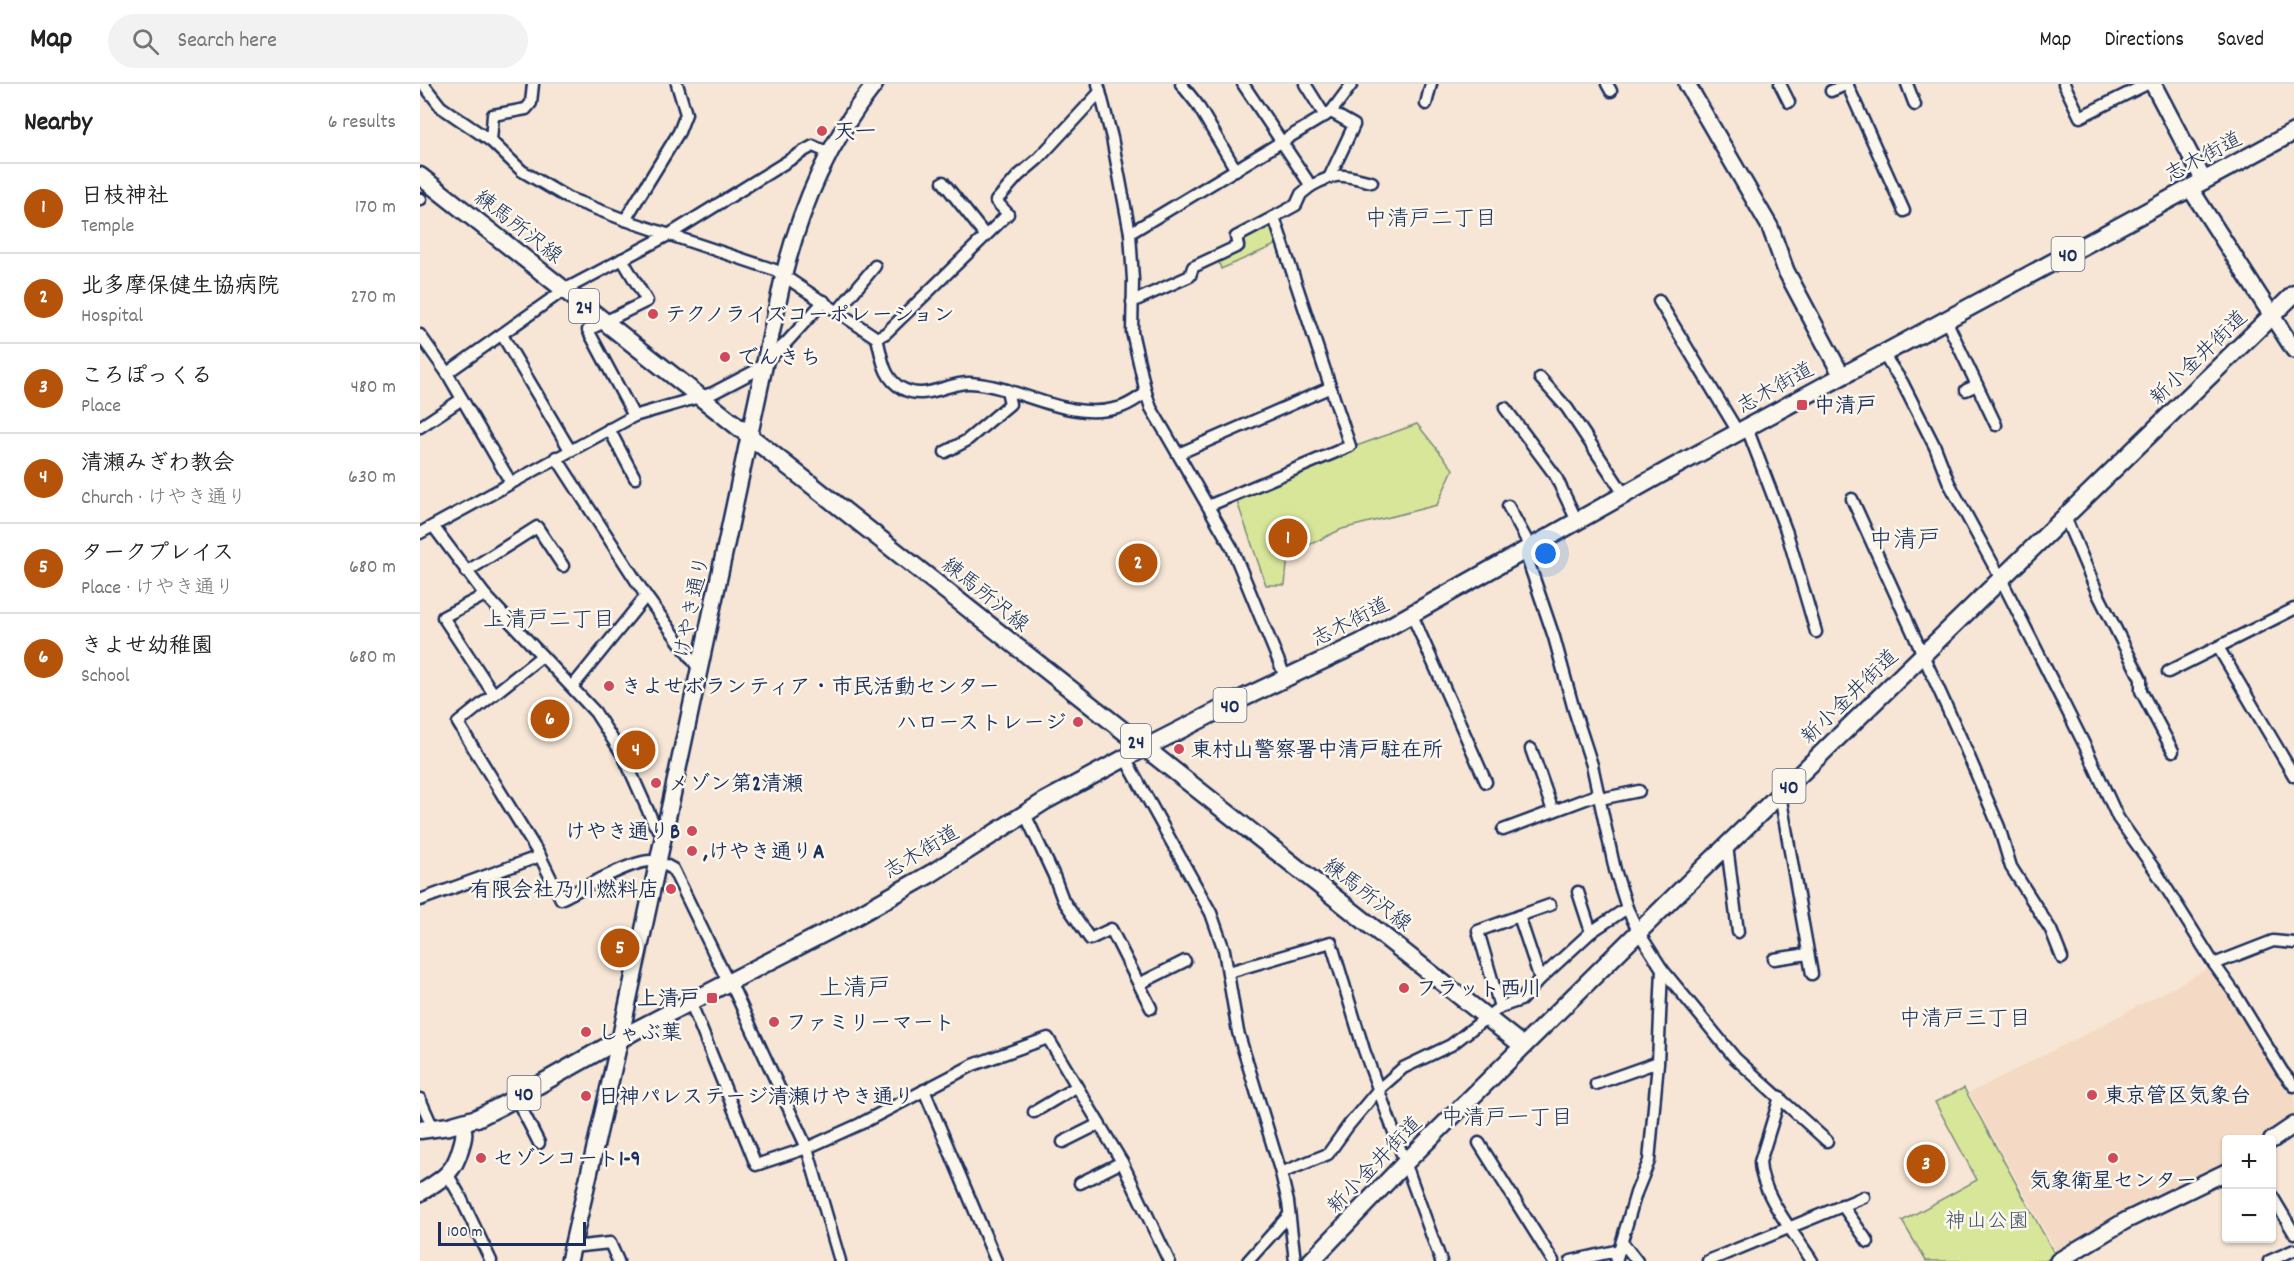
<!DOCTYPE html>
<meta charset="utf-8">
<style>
:root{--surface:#fff;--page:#f2f2f2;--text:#222;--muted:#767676;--line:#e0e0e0;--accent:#b45309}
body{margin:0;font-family:Dekko,"Klee One",sans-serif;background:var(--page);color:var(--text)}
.controls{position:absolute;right:18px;bottom:18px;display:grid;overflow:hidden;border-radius:6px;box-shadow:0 2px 4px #0004}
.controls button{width:54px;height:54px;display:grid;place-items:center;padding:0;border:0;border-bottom:2px solid var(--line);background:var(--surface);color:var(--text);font:30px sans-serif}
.scale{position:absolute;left:18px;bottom:15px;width:148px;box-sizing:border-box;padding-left:6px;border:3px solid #1b2f5e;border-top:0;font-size:16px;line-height:21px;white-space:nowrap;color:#1b2f5e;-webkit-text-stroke:4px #fbf7ec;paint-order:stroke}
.you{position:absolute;left:1126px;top:470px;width:21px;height:21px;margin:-15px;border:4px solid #fff;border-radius:50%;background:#1a73e8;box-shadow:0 0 0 9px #1a73e833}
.badge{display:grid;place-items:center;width:39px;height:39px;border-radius:50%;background:var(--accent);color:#fff;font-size:20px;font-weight:700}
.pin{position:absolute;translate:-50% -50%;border:3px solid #fff;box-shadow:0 2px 6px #0006}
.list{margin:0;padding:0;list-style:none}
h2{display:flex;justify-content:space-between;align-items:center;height:78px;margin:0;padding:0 24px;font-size:26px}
h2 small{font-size:20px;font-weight:400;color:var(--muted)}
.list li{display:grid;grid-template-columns:39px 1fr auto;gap:18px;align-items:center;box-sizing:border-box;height:90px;padding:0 24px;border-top:2px solid var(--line)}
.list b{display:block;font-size:22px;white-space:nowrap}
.list p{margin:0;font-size:20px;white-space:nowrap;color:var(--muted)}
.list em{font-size:20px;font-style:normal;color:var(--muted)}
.icon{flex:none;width:33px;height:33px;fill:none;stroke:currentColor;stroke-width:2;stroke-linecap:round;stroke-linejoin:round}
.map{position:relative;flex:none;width:1874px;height:1177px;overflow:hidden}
header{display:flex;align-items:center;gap:36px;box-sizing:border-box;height:84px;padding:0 30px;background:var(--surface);border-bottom:2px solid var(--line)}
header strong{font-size:28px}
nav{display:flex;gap:33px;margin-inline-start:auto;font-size:21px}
.search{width:420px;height:54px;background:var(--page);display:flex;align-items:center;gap:15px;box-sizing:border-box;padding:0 21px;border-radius:33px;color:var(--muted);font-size:22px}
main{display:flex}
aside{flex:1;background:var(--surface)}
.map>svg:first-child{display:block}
.built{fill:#f4dac5}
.green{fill:#d8e69a;stroke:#7a8a7c;stroke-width:1.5}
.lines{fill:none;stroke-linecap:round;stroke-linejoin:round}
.street-casing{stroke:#1b2f5e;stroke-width:15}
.secondary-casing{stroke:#1b2f5e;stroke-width:20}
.primary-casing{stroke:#1b2f5e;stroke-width:21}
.street{stroke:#fbf7ec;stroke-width:10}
.secondary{stroke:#fbf7ec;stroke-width:15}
.primary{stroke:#fbf7ec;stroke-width:16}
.poi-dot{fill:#d1495b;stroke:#fbf7ec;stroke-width:2}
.labels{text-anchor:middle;stroke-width:5;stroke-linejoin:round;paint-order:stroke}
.shield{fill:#fbf7ec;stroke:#5e6b89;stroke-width:1.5}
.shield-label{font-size:20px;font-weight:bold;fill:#1b2f5e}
.poi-label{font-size:21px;font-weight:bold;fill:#1b2f5e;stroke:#fbf7ec;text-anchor:start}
.street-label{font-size:21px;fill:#1b2f5e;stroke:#fbf7ec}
.park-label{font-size:21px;fill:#41546a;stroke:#fbf7ec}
.neighbourhood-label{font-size:22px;fill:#1b2f5e;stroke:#fbf7ec}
.quarter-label{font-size:24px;fill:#1b2f5e;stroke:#fbf7ec}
</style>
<header>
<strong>Map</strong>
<div class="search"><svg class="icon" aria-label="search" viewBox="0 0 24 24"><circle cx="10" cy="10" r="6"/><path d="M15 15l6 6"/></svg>Search here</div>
<nav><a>Map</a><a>Directions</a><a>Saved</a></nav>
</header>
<main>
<aside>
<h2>Nearby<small>6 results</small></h2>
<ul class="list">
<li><span class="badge">1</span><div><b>日枝神社</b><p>Temple</p></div><em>170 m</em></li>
<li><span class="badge">2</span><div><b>北多摩保健生協病院</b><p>Hospital</p></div><em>270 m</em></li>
<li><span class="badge">3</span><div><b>ころぽっくる</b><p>Place</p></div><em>480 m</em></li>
<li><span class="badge">4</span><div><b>清瀬みぎわ教会</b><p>Church · けやき通り</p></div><em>630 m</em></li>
<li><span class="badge">5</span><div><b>タークプレイス</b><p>Place · けやき通り</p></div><em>680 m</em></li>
<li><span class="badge">6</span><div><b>きよせ幼稚園</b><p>School</p></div><em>680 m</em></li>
</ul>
</aside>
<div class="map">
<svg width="1874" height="1177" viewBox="0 0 1874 1177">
<rect width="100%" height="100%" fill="#f7e6d5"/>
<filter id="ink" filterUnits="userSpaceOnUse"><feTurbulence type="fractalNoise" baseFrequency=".0167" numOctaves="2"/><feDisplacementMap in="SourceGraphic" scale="12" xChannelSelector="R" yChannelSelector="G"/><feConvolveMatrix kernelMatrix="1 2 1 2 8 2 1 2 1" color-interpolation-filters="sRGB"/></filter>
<g filter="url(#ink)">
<polygon class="built" points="1789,884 1808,910 1859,993 1874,1010 1874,1034 1841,1055 1806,1056 1806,1078 1789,1090 1637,1169 1549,1009 1675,945"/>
<g class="green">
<polygon points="854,133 862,158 801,185 797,172 818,162 816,153"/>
<polygon points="997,340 1033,385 1017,421 922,445 868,471 865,501 846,501 815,412 931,364"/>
<polygon points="1544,1004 1635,1171 1625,1177 1506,1177 1482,1137 1557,1096 1515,1018"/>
</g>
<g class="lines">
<g class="street-casing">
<g id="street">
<path d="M3,0L21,23L71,57L102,87L148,114L205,136L355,186L457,254C462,273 463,295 483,305C507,317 527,298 550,299C600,302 646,338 698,324C708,322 718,314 726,309"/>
<polyline points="678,0 692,54 710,149 713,196 712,248 726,309 731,324 744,346 812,464 866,595"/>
<polyline points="761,0 777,20 816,86"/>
<polyline points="885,0 905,32"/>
<polyline points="1187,0 1191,7"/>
<polyline points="1360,0 1369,18"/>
<polyline points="1427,0 1484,127"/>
<polyline points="1487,0 1495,21"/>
<polyline points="1644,0 1660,33 1727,0"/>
<polyline points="1411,7 1428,0"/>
<polyline points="1006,20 1011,0"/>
<polyline points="71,57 73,31 106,25 111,19 113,0"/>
<polyline points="910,92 934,41 911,28"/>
<polyline points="523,98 565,151"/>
<path d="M891,102C919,87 922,91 952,98"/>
<polyline points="0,115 1,115"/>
<polyline points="205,136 259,48 266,30 257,0"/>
<polyline points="710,149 911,28 932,0"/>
<polyline points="202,175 227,217 168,246 214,332"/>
<polyline points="1239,217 1318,348"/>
<polyline points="712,218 770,192 773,183 818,162 816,153 854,133"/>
<polyline points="418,227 455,182"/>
<polyline points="1526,236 1576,341"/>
<polyline points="0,251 27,289 91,399"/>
<polyline points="82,251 150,366"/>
<polyline points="457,254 466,249 588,130 576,117 598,92 618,75 680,8"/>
<polyline points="1463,270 1482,298 1515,363 1529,399 1581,495 1666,664 1698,734 1735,786 1794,880 1814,908 1862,987 1874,1002"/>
<polyline points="27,289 144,206 250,150 384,67 393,62 409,69"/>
<polyline points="1120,294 1147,324 1204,410"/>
<polyline points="1546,306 1557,301"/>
<polyline points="1085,324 1135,391 1157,437"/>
<polyline points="0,343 42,315"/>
<polyline points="1327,344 1367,449 1396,548"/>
<polyline points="189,345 215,394"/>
<polyline points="525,368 546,357 590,320 587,306"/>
<polyline points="758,370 909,304"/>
<polyline points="136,373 226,512 279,585"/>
<polyline points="1432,415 1544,661 1579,743 1591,783 1631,846 1642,874"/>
<polyline points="788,422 930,362 854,133 876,121 881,110 891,102 823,0"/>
<polyline points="1088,422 1111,464"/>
<polyline points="1645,433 1678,510 1721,595 1721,607 1753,667"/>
<polyline points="13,442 65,511 175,628 204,673 234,740 244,751"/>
<polyline points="0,449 214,332 293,309 335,287 366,259 404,217"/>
<polyline points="1105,468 1134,553 1154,626 1172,681 1195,786 1207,824 1219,849 1242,885 1315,974 1407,1057"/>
<polyline points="46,488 117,443 143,482"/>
<polyline points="65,511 23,533 73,609"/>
<polyline points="992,531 1066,698"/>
<polyline points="1798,563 1874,692"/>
<path d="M122,572L38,639L120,772L141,815C161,805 211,777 230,777C238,777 246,781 253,785L308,898L313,904L387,1064L420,1177"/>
<polyline points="1748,588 1874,525"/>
<polyline points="153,602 226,512"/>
<polyline points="1111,665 1133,727"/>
<polyline points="705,674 791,829 804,866 818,948 861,1089 868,1118 875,1177"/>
<polyline points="1360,711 1392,890"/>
<polyline points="1180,715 1219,707"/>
<polyline points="605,730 634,792 643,816 670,855 691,845 731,924"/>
<polyline points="1083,746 1179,710"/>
<polyline points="1307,762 1318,848"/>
<polyline points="1158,808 1171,848"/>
<polyline points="0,816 120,772"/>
<polyline points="1099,832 1130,821"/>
<polyline points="1354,875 1388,870"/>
<polyline points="1794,880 1853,857 1874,859"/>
<polyline points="809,888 911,858 944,966 1021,1177"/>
<polyline points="719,900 765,877"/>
<polyline points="270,917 336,1081 387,1064 440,1040 553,981 628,954 702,1078 749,1177"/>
<polyline points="1080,923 1058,847 1099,832 1120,895"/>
<polyline points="1176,1000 1238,978"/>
<polyline points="504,1006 576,1177"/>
<path d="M1360,1013L1340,1078C1341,1110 1375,1150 1392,1177"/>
<polyline points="96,1014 119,1059"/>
<polyline points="0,1015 13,1044"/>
<polyline points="614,1028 656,1003"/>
<polyline points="643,1058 679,1040"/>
<polyline points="1059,1059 1133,1177"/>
<polyline points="861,1089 908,1070 928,1042 958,1006 983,984 1031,961 1080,923 1101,916 1120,895 1171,848 1207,824"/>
<polyline points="28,1091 40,1112 71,1177"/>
<polyline points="660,1099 702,1078"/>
<polyline points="1852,1112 1874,1149"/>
<polyline points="1422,1121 1448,1158"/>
<polyline points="1202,1158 1217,1177"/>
<polyline points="152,1163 190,1159 198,1177"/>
<polyline points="828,1177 869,1131"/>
<polyline points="1151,1177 1200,1166"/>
<polyline points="1196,1177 1216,1109 1229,1077 1238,979 1242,885"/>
<polyline points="1288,1177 1444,1113"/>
<polyline points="1849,1177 1874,1166"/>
</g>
</g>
<g class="secondary-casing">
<g id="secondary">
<polyline points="1267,0 1350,143 1366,187 1422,292"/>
<polyline points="1733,0 1784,97"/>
<polyline points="1770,104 1874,266"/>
<polyline points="1852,1056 1874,1041"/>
<path d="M0,1109C22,1095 34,1090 41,1063C44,1054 45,1048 42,1039"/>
<path d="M149,1177L200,955L364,190C382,120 409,57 455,0"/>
<polyline points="1638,1177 1705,1137 1806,1088"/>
</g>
</g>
<g class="primary-casing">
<g id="primary">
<polyline points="0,92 1103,962"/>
<polyline points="0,1046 29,1042 57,1034 83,1021 218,945 422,840 512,789 625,717 705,674 819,616 940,559 1250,385 1874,48"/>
<polyline points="891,1177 986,1078 1259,808 1874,210"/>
</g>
</g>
<use href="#street" class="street"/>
<use href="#secondary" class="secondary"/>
<use href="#primary" class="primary"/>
</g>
</g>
<g class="poi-dot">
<circle cx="402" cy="47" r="6"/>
<circle cx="233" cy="230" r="6"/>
<circle cx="305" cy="273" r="6"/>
<rect x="1376" y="315" width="12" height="12" rx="3"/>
<circle cx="189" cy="602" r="6"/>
<circle cx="658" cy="638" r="6"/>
<circle cx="759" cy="665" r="6"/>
<circle cx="236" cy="699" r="6"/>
<circle cx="272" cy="747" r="6"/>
<circle cx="272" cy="767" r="6"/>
<circle cx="251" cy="805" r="6"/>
<circle cx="984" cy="904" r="6"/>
<rect x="286" y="908" width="12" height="12" rx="3"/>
<circle cx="354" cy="938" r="6"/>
<circle cx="166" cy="948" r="6"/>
<circle cx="1672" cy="1011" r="6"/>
<circle cx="166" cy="1012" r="6"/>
<circle cx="61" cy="1074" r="6"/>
<circle cx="1693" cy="1074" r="6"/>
</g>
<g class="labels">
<g class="shield">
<rect x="1631.5" y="153" width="33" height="34" rx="4.5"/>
<rect x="149" y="205" width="30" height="34" rx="4.5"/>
<rect x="793.5" y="604" width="33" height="34" rx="4.5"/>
<rect x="701" y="640" width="30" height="34" rx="4.5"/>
<rect x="1352.5" y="685" width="33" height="34" rx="4.5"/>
<rect x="87.5" y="992" width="33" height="34" rx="4.5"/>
</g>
<g class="shield-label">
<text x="1648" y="177">40</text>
<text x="164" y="229">24</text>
<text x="810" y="628">40</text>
<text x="716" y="664">24</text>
<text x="1369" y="709">40</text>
<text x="104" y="1016">40</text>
</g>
<g class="poi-label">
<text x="414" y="54">天一</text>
<text x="245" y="237">テクノライズコーポレーション</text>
<text x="317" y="280">でんきち</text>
<text x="1394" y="328">中清戸</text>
<text x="201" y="609">きよせボランティア・市民活動センター</text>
<text x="646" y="645" text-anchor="end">ハローストレージ</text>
<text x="771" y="672">東村山警察署中清戸駐在所</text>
<text x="248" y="706">メゾン第2清瀬</text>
<text x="260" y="754" text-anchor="end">けやき通りB</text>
<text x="284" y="774">,けやき通りA</text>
<text x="239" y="812" text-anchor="end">有限会社乃川燃料店</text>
<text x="996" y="911">フラット西川</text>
<text x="280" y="921" text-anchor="end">上清戸</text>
<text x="366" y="945">ファミリーマート</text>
<text x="178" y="955">しゃぶ葉</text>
<text x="1684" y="1018">東京管区気象台</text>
<text x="178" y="1019">日神パレステージ清瀬けやき通り</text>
<text x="73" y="1081">セゾンコート1-9</text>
<text x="1693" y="1103" text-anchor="middle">気象衛星センター</text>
</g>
<g class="street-label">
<text transform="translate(1783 72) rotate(-28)" y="7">志木街道</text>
<text transform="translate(99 142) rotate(38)" y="7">練馬所沢線</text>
<text transform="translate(1778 273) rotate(-44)" y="7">新小金井街道</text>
<text transform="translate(1355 303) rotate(-29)" y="7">志木街道</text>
<text transform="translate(566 510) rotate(39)" y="7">練馬所沢線</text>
<text transform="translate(271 523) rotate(-78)" y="7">けやき通り</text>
<text transform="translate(930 537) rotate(-27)" y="7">志木街道</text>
<text transform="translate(1429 612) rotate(-44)" y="7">新小金井街道</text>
<text transform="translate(501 767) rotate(-31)" y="7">志木街道</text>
<text transform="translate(948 810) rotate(38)" y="7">練馬所沢線</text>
<text transform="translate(954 1080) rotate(-46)" y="7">新小金井街道</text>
</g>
<g class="park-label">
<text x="1567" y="1143">神山公園</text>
</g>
<g class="neighbourhood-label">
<text x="1011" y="141">中清戸二丁目</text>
<text x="129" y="542">上清戸二丁目</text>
<text x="1545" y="941">中清戸三丁目</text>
<text x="1087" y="1040">中清戸一丁目</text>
</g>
<g class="quarter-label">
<text x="1485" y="463">中清戸</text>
<text x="435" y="911">上清戸</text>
</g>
</g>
</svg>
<div class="controls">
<button>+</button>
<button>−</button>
</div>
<div class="scale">100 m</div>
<div class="you"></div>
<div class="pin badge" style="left:868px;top:454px">1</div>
<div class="pin badge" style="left:718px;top:479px">2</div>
<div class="pin badge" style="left:1506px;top:1080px">3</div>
<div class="pin badge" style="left:216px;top:666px">4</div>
<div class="pin badge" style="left:200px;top:864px">5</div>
<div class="pin badge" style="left:130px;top:635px">6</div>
</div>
</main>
